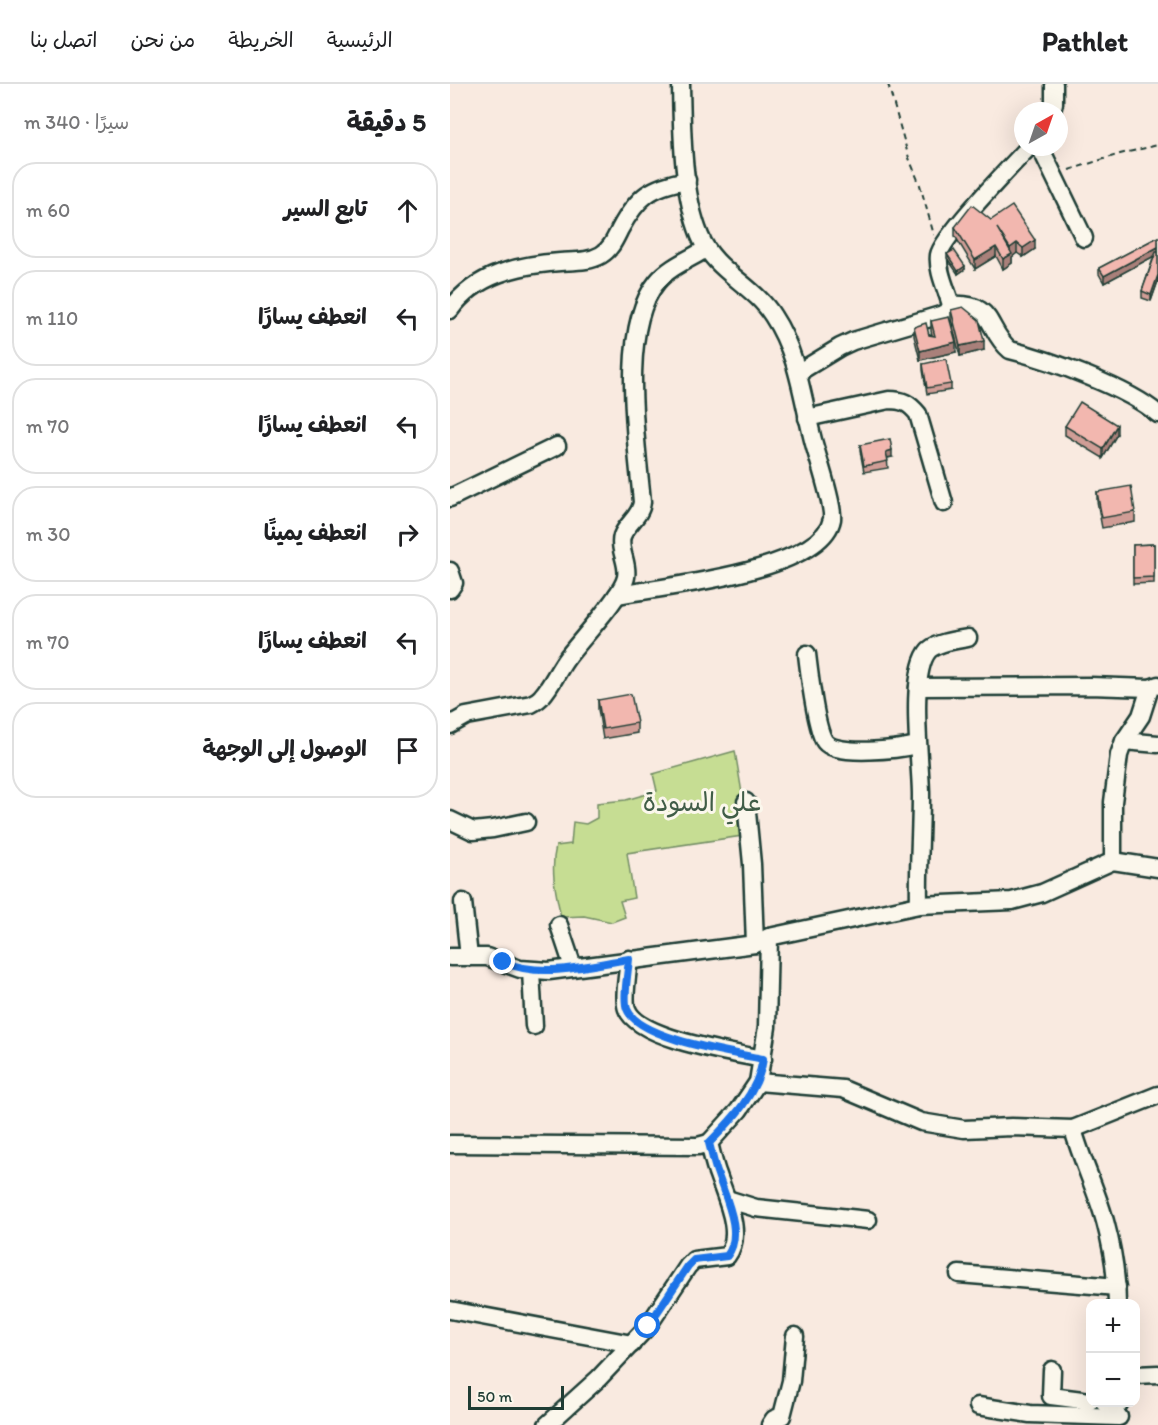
<!DOCTYPE html>
<html lang="ar">
<meta charset="utf-8">
<style>
:root{--surface:#fff;--page:#f2f2f2;--text:#202124;--muted:#757577;--line:#e0e0e0}
body{margin:0;font-family:Itim,"Playpen Sans Arabic",sans-serif;background:var(--page);color:var(--text);direction:rtl}
.controls{position:absolute;right:18px;bottom:18px;display:grid;overflow:hidden;border-radius:12px;box-shadow:0 6px 24px #0002}
.controls button{width:54px;height:54px;display:grid;place-items:center;padding:0;border:0;border-bottom:2px solid var(--line);background:var(--surface);color:var(--text);font:30px sans-serif}
.compass{position:absolute;left:564px;top:18px;width:54px;height:54px;border-radius:50%;background:var(--surface);box-shadow:0 6px 24px #0002;rotate:40deg}
.scale{position:absolute;left:18px;bottom:15px;width:96px;box-sizing:border-box;padding-left:6px;border:3px solid #1f3d34;border-top:0;font-size:16px;line-height:21px;white-space:nowrap;color:#1f3d34;-webkit-text-stroke:4px #fbf7ec;paint-order:stroke}
.stop{position:absolute;width:18px;height:18px;margin:-14px;border:4px solid #1a73e8;border-radius:50%;background:#fff}
.stop.end{background:#1a73e8;border-color:#fff;box-shadow:0 2px 6px #0008}
.list{margin:0;padding:0;list-style:none}
h2{display:flex;justify-content:space-between;align-items:center;height:78px;margin:0;padding:0 24px;font-size:26px}
h2 small{font-size:20px;font-weight:400;color:var(--muted)}
.list li{display:grid;grid-template-columns:39px 1fr auto;gap:18px;align-items:center;box-sizing:border-box;height:96px;margin:0 12px 12px;padding:0 12px;border:2px solid var(--line);border-radius:24px}
.list b{display:block;font-size:22px;white-space:nowrap}
.list em{font-size:20px;font-style:normal;color:var(--muted)}
.icon{flex:none;width:33px;height:33px;fill:none;stroke:currentColor;stroke-width:2;stroke-linecap:round;stroke-linejoin:round}
.map{position:relative;flex:none;width:708px;height:1341px;overflow:hidden;direction:ltr}
header{display:flex;align-items:center;gap:36px;box-sizing:border-box;height:84px;padding:0 30px;background:var(--surface);border-bottom:2px solid var(--line)}
header strong{font-size:28px}
nav{display:flex;gap:33px;margin-inline-start:auto;font-size:21px}
main{display:flex}
aside{flex:1;background:var(--surface)}
.map>svg:first-child{display:block}
.green{fill:#c6dd93;stroke:#728d64;stroke-width:1.5}
.lines{fill:none;stroke-linecap:round;stroke-linejoin:round}
.minor-casing{stroke:#1f3d34;stroke-width:21}
.path{stroke:#1f3d34;stroke-width:2;stroke-dasharray:6 4.5;stroke-linecap:butt}
.minor{stroke:#fbf7ec;stroke-width:16}
.wall{fill:#d09d96;stroke:#1f3d34;stroke-width:1.5}
.shaded-wall{fill:#a9807a;stroke:#1f3d34;stroke-width:1.5}
.building{fill:#f2b7af;stroke:#1f3d34;stroke-width:1.5}
.route{stroke:#1a73e8;stroke-width:8}
.labels{text-anchor:middle;stroke-width:6;stroke-linejoin:round;paint-order:stroke}
.park-label{font-size:26px;fill:#405d47;stroke:#fbf7ec}
</style>
<header>
<strong>Pathlet</strong>
<nav><a>الرئيسية</a><a>الخريطة</a><a>من نحن</a><a>اتصل بنا</a></nav>
</header>
<main>
<div class="map">
<svg width="708" height="1341" viewBox="0 0 708 1341">
<rect width="100%" height="100%" fill="#f9eae0"/>
<filter id="ink" filterUnits="userSpaceOnUse"><feTurbulence type="fractalNoise" baseFrequency=".0167" numOctaves="2"/><feDisplacementMap in="SourceGraphic" scale="12" xChannelSelector="R" yChannelSelector="G"/><feConvolveMatrix kernelMatrix="1 2 1 2 8 2 1 2 1" color-interpolation-filters="sRGB"/></filter>
<g filter="url(#ink)">
<path class="green" d="M285,667L299,751L177,769L184,814L170,817L175,833L162,838L134,832L111,833C106,809 100,787 106,762L121,760L123,738L136,740L147,734V719L176,716L207,707L203,690Z"/>
<g class="lines">
<g class="minor-casing">
<g id="minor">
<polyline points="602,27 604,19 604,0"/>
<polyline points="590,63 634,154"/>
<path d="M501,221C546,218 535,245 560,266C600,276 678,304 708,330"/>
<path d="M0,226C26,190 68,181 110,178C124,177 139,178 151,171C161,165 165,155 170,145C188,112 200,103 237,96"/>
<path d="M349,288L390,263L403,257L497,229L501,221C497,206 487,187 489,171C492,153 563,80 579,63"/>
<path d="M357,334L439,316C453,316 459,319 468,330L494,419"/>
<polyline points="0,414 107,362"/>
<polyline points="0,487 4,499 0,505"/>
<path d="M167,511C210,503 372,488 382,435C384,422 367,372 363,356C352,313 348,270 323,232C304,201 264,187 250,152C232,108 232,48 231,0"/>
<path d="M357,570C359,587 366,646 375,658C387,673 450,665 467,661"/>
<polyline points="468,603 640,602 700,604 708,601"/>
<path d="M0,641L16,632L81,620C85,618 89,616 92,612C102,601 108,586 117,574C130,556 173,511 176,493C179,479 168,466 172,452C177,439 191,432 192,418C187,360 168,245 207,198C219,183 240,175 256,165"/>
<polyline points="674,657 708,660"/>
<polyline points="296,718 302,780 305,860"/>
<polyline points="0,736 23,747 43,745 76,738"/>
<polyline points="663,777 663,718 669,671 674,657 691,632 700,604"/>
<polyline points="13,818 19,873"/>
<path d="M469,821C468,784 471,747 471,711C471,679 458,589 479,566C488,558 507,556 518,554"/>
<polyline points="109,841 123,883"/>
<polyline points="0,873 37,873 70,885 99,887 305,860 319,853"/>
<path d="M179,875C178,887 173,915 177,925C188,955 283,969 313,975"/>
<polyline points="81,887 84,942"/>
<polyline points="308,998 393,1005 471,1038 514,1045 562,1043 623,1045 708,1011"/>
<path d="M623,1045C632,1078 648,1109 656,1141C663,1167 667,1193 667,1220"/>
<polyline points="0,1060 248,1062 259,1059"/>
<polyline points="277,1115 306,1124 418,1136"/>
<polyline points="509,1190 667,1203"/>
<polyline points="0,1226 182,1260"/>
<polyline points="602,1286 601,1312 640,1317"/>
<polyline points="686,1291 708,1290"/>
<polyline points="654,1318 669,1320"/>
<polyline points="528,1322 580,1330 669,1333"/>
<path d="M97,1341L149,1294L198,1242L238,1182L244,1176L277,1172C294,1150 276,1115 268,1091C264,1081 262,1070 259,1059L289,1026L308,998L317,943L319,853L469,821L562,817L592,809L663,777L708,784"/>
<polyline points="320,1341 324,1335 332,1332 341,1297 345,1252"/>
</g>
</g>
<g class="path">
<polyline points="438,0 459,74 470,101 484,151"/>
<polyline points="619,86 670,70 708,61"/>
</g>
<use href="#minor" class="minor"/>
</g>
<g class="wall">
<polygon points="541,136 585,165 573,173 567,169 562,173 562,179 553,185 546,172 525,185 505,152 505,143"/>
<polygon points="708,153 708,197 701,217 692,214 692,207 704,172 654,199 649,190 649,184"/>
<polygon points="497,170 515,185 508,190 497,174"/>
<polygon points="501,226 534,266 510,272 501,235"/>
<polygon points="481,237 506,268 470,276 464,252 464,243 482,251 481,247"/>
<polygon points="473,280 501,300 501,306 477,310 473,286"/>
<polygon points="615,342 667,350 653,374 615,351"/>
<polygon points="410,361 442,373 437,374 438,384 414,388 410,367"/>
<polygon points="647,408 685,428 685,438 652,444 647,417"/>
<polygon points="704,460 704,499 683,500 683,461"/>
<polygon points="148,616 187,639 187,649 153,655 148,625"/>
</g>
<g class="shaded-wall">
<polygon points="585,156 585,165 573,173 573,164"/>
<polygon points="567,159 567,169 562,173 562,179 553,185 553,175 560,171 560,164"/>
<polygon points="546,163 546,172 525,185 525,176"/>
<polygon points="708,163 708,170 654,199 654,192"/>
<polygon points="515,182 515,185 508,190 508,187"/>
<polygon points="708,191 708,197 701,217 701,211"/>
<polygon points="534,257 534,266 510,272 510,262"/>
<polygon points="506,258 506,268 470,276 470,267"/>
<polygon points="667,341 667,350 653,374 653,365"/>
<polygon points="442,366 442,373 436,374 436,368"/>
</g>
<g class="building">
<polygon points="522,121 541,136 562,122 585,156 573,164 567,159 560,164 547,144 562,170 553,175 546,163 525,176 505,143"/>
<polygon points="708,153 708,163 654,192 649,184"/>
<polygon points="504,166 515,182 508,187 497,170"/>
<polygon points="706,168 708,168 708,191 701,211 692,207"/>
<polygon points="513,223 529,236 534,257 510,262 501,226"/>
<polygon points="499,233 506,258 470,267 464,243 476,239 479,251 485,252 481,237"/>
<polygon points="496,275 501,300 477,304 473,280"/>
<polygon points="630,318 667,341 653,365 615,342"/>
<polygon points="440,355 442,366 436,368 438,377 414,382 410,361"/>
<polygon points="681,402 685,428 652,434 647,408"/>
<polygon points="704,460 704,493 683,494 683,461"/>
<polygon points="181,610 187,639 153,645 148,616"/>
</g>
</g>
<g class="lines" filter="url(#ink)">
<path class="route" d="M53,878C93,895 138,881 179,875C178,888 173,914 177,925C188,955 284,969 313,975C308,1009 282,1036 259,1059C262,1070 264,1081 268,1091C276,1115 294,1150 277,1172L244,1176L238,1182L198,1242"/>
</g>
<g class="labels">
<g class="park-label">
<text x="252" y="727">علي السودة</text>
</g>
</g>
</svg>
<div class="controls">
<button>+</button>
<button>−</button>
</div>
<svg class="compass" viewBox="-18 -18 36 36"><path d="M0-13l5 13h-10z" fill="#e53935"/><path d="M0 13l5-13h-10z" fill="#757577"/></svg>
<div class="scale">50 m</div>
<div class="stop" style="left:198px;top:1242px"></div>
<div class="stop end" style="left:53px;top:878px"></div>
</div>
<aside>
<h2>5 دقيقة<small>سيرًا · 340 m</small></h2>
<ul class="list">
<li><svg class="icon" aria-label="ahead" viewBox="0 0 24 24"><path d="M12 20V5M6 11l6-6 6 6"/></svg><div><b>تابع السير</b></div><em>60 m</em></li>
<li><svg class="icon" aria-label="left" viewBox="0 0 24 24"><path d="M17 20v-9H6M10 6l-5 5 5 5"/></svg><div><b>انعطف يسارًا</b></div><em>110 m</em></li>
<li><svg class="icon" aria-label="left" viewBox="0 0 24 24"><path d="M17 20v-9H6M10 6l-5 5 5 5"/></svg><div><b>انعطف يسارًا</b></div><em>70 m</em></li>
<li><svg class="icon" aria-label="right" viewBox="0 0 24 24"><path d="M7 20v-9h11M14 6l5 5-5 5"/></svg><div><b>انعطف يمينًا</b></div><em>30 m</em></li>
<li><svg class="icon" aria-label="left" viewBox="0 0 24 24"><path d="M17 20v-9H6M10 6l-5 5 5 5"/></svg><div><b>انعطف يسارًا</b></div><em>70 m</em></li>
<li><svg class="icon" aria-label="arrive" viewBox="0 0 24 24"><path d="M6 21V4h12l-3 4 3 4H6"/></svg><div><b>الوصول إلى الوجهة</b></div></li>
</ul>
</aside>
</main>
